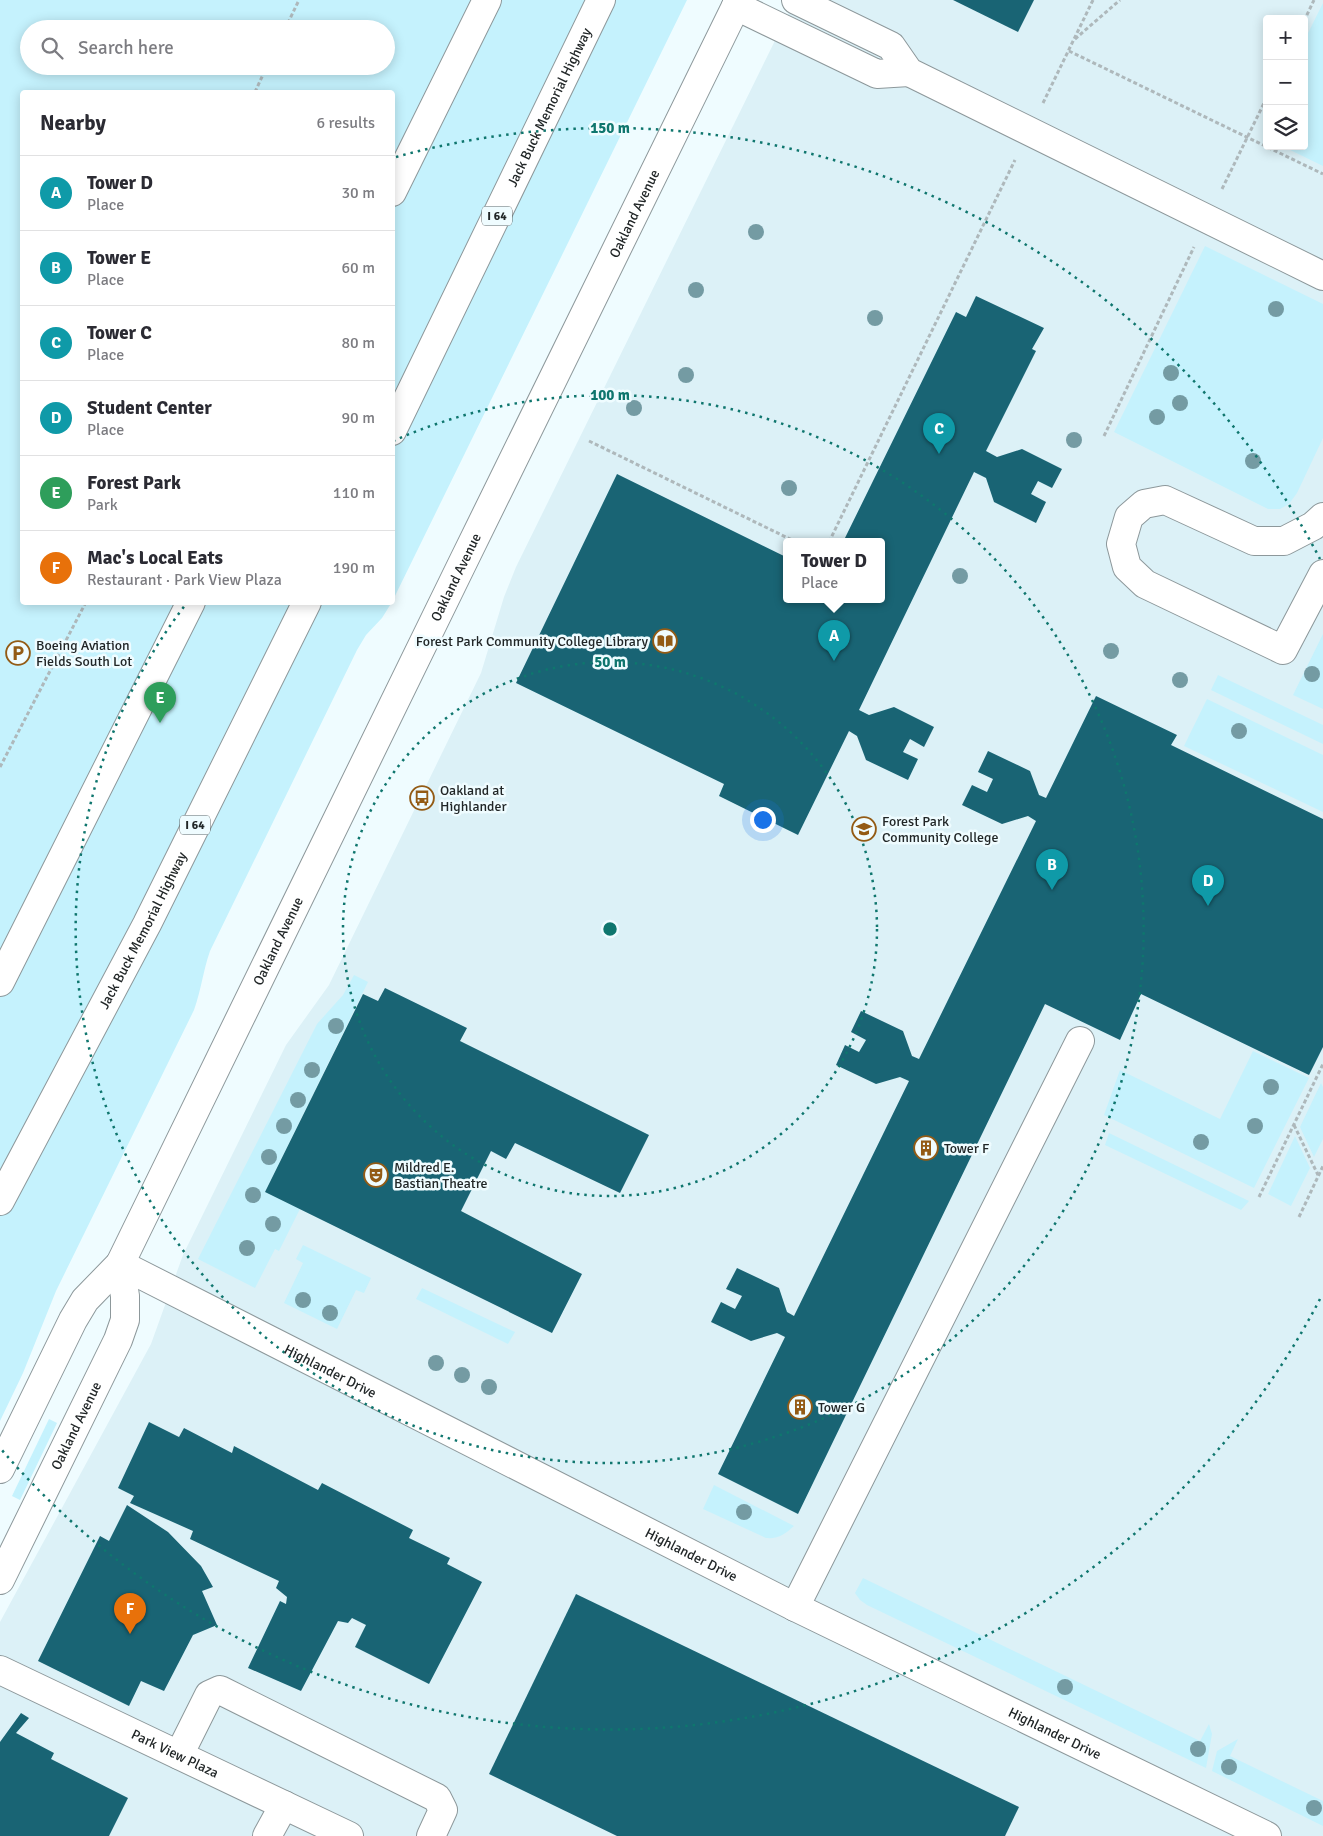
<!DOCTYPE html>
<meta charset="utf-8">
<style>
:root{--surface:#fff;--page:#f7f7f7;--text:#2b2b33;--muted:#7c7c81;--line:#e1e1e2;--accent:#935b15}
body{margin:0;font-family:Signika,sans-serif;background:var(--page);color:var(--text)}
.controls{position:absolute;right:15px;top:15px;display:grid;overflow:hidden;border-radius:5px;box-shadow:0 2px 12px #0003}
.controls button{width:45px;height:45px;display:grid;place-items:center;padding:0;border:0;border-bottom:1px solid var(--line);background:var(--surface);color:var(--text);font:25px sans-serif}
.you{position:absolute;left:762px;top:819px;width:18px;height:18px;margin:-12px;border:4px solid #fff;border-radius:50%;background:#1a73e8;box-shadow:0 0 0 8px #1a73e833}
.badge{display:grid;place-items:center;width:32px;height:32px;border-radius:50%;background:var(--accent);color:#fff;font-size:16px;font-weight:700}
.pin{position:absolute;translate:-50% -41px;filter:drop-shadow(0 1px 2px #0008)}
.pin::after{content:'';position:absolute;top:26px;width:18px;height:15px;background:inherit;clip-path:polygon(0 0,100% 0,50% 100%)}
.popup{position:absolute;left:783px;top:538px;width:102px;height:65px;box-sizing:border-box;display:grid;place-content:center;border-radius:5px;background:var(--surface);filter:drop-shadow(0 1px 4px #0005);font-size:16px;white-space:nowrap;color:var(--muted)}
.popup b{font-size:19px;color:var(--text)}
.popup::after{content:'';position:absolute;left:50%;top:100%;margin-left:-10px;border:10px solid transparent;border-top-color:var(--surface)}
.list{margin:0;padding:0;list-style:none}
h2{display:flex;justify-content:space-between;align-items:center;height:65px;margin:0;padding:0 20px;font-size:21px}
h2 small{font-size:16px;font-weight:400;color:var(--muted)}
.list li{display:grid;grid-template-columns:32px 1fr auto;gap:15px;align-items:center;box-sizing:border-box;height:75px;padding:0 20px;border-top:1px solid var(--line)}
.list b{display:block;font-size:19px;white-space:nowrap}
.list p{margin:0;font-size:16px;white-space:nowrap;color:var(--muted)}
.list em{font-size:16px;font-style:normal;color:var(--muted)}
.icon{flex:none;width:28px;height:28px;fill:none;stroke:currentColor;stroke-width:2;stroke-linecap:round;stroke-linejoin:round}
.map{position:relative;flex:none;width:1323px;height:1836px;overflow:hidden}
.search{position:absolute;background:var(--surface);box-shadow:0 2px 12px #0003;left:20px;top:20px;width:375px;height:55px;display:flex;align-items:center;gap:12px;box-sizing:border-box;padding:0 18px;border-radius:28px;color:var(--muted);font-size:19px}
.panel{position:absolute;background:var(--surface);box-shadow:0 2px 12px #0003;left:20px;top:90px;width:375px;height:515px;border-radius:5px}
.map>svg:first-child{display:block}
.built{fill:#dcf1f7;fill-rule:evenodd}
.green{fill:#c5f2fd;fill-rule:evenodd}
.building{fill:#196474}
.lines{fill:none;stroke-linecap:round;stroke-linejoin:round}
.minor-casing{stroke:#8d989b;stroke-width:30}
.highway-casing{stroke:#8d989b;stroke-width:30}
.path{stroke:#aeb8bb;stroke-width:3;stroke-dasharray:4 2.5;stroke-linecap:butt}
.minor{stroke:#fff;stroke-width:28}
.highway{stroke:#fff;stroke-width:28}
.tree{fill:#749ba3}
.ring{fill:none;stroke:#0f766e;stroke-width:2.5;stroke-dasharray:2.5 5}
.labels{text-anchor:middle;stroke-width:5;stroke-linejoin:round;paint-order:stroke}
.shield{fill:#effcff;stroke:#5f6668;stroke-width:1}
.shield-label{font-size:12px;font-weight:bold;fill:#212627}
.street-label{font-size:14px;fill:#212627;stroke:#effcff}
.poi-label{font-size:14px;fill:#212627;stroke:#effcff;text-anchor:start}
.centre{fill:#0f766e;stroke:#effcff;stroke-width:2.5}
.ring-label{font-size:15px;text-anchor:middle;font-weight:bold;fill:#0f766e;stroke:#effcff;stroke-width:5;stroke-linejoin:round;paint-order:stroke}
</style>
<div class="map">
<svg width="1323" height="1836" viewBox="0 0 1323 1836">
<rect width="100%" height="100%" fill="#effcff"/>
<path class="built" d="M795,0H1323V1836H0V1622L151,1344L183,1255L286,1045L329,985L481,673L504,597L516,567ZM1267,19H1304V146H1267ZM786,542H882V600H786Z"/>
<g class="green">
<path d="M0,0H687L392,602V92H22V602H392L382,618L366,635L357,650L210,951C203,971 201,991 194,1010L56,1291L23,1373L0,1421ZM29,29H386V66H29Z"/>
<polygon points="1323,3 1323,166 1282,146 1304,146 1304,41"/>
<polygon points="1205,246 1323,304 1323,438 1297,493 1289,504 1280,509 1268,509 1114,432"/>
<polygon points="1323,634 1323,709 1293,695"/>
<polygon points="1218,675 1323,725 1323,744 1211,690"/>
<polygon points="1207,699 1323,755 1323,812 1184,746"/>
<polygon points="354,975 368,982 265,1192 300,1209 279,1251 275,1249 255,1288 198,1259 317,1024 343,995"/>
<polygon points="1253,1051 1309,1078 1254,1188 1104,1115 1120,1070 1220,1119"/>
<polygon points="1321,1083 1323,1087 1323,1139 1314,1157 1300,1127"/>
<polygon points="1109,1133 1249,1201 1241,1210 1105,1145"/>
<polygon points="1295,1136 1310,1168 1291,1206 1268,1194"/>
<polygon points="303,1245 371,1278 364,1293 356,1290 337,1329 284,1303 303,1263 296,1259"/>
<polygon points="422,1288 515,1332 508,1344 416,1299"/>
<polygon points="49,1419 57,1423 20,1500 12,1496"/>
<path d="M714,1485L794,1526C785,1534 779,1539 766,1538L703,1509Z"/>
<polygon points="863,1578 1200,1741 1209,1724 1212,1734 1206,1768 867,1605 860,1600 855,1593"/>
<polygon points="1238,1739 1230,1756 1323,1801 1323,1826 1212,1771 1217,1751"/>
</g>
<g class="building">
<polygon points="953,0 1034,0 1018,32"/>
<polygon points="976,296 1044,328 1032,349 1036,351 986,451 997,457 1022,449 1062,469 1052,488 1038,481 1031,494 1046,502 1036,523 994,502 986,478 974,472 859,710 869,715 894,707 934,727 924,747 910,739 903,752 918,759 908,780 866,760 857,736 849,731 798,835 719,796 724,784 516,683 617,474 786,557 786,600 882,600 882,542 843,542 956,312 966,317"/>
<polygon points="1096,696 1177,735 1171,745 1323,819 1323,1047 1309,1075 1141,994 1120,1040 1045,1004 798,1514 718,1474 785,1337 777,1333 751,1341 711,1322 721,1302 735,1309 742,1296 726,1289 737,1268 779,1288 787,1312 794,1316 909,1081 900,1077 876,1084 836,1065 845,1045 859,1052 866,1040 851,1032 861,1011 903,1031 912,1056 919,1059 1036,821 1028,816 1002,824 962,805 972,785 987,792 993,779 978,772 988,751 1030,771 1039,795 1046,798"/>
<polygon points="385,988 467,1028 460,1041 649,1135 620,1193 515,1143 506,1159 491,1151 461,1211 582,1274 552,1333 265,1192 363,994 378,1001"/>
<polygon points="149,1422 179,1437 184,1428 232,1453 234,1446 318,1490 322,1483 413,1530 409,1538 450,1558 447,1564 482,1582 429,1684 355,1647 366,1625 352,1618 348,1623 338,1621 301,1691 248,1668 280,1601 286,1604 287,1597 276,1588 279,1581 190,1539 193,1531 130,1503 134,1496 118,1488"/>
<polygon points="127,1505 168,1532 201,1566 213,1587 202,1591 217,1625 193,1635 164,1691 141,1681 129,1706 38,1661 100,1536 109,1541"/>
<polygon points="576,1594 1019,1807 1005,1836 617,1836 489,1774"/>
<polygon points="21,1713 29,1718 16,1733 54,1753 51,1759 128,1798 109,1836 0,1836 0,1742"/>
</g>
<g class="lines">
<g class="minor-casing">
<g id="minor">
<polyline points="796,0 891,46 909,72 1323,276"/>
<polyline points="736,6 877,74 909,72"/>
<polyline points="1323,517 1313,526 1284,541 1254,541 1165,500 1144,504 1129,517 1121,544 1127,567 1145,584 1283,650 1323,574"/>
<path id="s1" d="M120,1264L795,1607L1267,1836"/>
<path id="s2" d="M0,1469L73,1320L85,1300L120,1264L464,560L739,0"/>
<path id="s3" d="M0,1580L118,1340L125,1320V1296L120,1264"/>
<polyline points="795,1607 1080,1041"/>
<path id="s4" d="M0,1670L349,1836"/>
<polyline points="179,1755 209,1695 220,1690 437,1798 443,1810 431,1836"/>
<polyline points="267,1836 284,1805"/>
</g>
</g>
<g class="highway-casing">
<g id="highway">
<polyline points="392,192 487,0"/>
<path id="s5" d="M392,431L601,0"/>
<polyline points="0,982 191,602"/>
<path id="s6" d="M0,1201L147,924L307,602"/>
</g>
</g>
<g class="path">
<polyline points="1304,21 1314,0"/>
<polyline points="285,29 299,0"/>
<polyline points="1075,39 1120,0"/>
<polyline points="1069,51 1323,174"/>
<polyline points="255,92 267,66"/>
<polyline points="1043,103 1093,0"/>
<polyline points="1222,189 1267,97"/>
<polyline points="1104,436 1194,247"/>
<polyline points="589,441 796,542"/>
<polyline points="829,542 1015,160"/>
<polyline points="0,767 86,602"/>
<polyline points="1294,1125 1318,1175"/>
<polyline points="1259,1197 1323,1064"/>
<polyline points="1299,1217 1323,1166"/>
</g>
<use href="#minor" class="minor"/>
<use href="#highway" class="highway"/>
</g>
<g class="tree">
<circle cx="756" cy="232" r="8"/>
<circle cx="696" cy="290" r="8"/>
<circle cx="1276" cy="309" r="8"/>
<circle cx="875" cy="318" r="8"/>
<circle cx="1171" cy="373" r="8"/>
<circle cx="686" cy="375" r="8"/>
<circle cx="1180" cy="403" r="8"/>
<circle cx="634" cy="408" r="8"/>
<circle cx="1157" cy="417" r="8"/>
<circle cx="1074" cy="440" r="8"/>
<circle cx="1253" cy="461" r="8"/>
<circle cx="789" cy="488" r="8"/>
<circle cx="960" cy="576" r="8"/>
<circle cx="1111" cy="651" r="8"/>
<circle cx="1312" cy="674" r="8"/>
<circle cx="1180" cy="680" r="8"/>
<circle cx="1239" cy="731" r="8"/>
<circle cx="336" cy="1026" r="8"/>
<circle cx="312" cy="1070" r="8"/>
<circle cx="1271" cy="1087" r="8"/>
<circle cx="298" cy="1100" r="8"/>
<circle cx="284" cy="1126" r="8"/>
<circle cx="1255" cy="1126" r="8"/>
<circle cx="1201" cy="1142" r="8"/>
<circle cx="269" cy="1157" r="8"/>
<circle cx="253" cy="1195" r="8"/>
<circle cx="273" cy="1224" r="8"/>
<circle cx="247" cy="1248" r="8"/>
<circle cx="303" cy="1300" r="8"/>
<circle cx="330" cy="1313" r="8"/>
<circle cx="436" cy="1363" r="8"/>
<circle cx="462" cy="1375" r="8"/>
<circle cx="489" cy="1387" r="8"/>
<circle cx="744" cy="1512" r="8"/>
<circle cx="1065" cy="1687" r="8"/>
<circle cx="1198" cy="1749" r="8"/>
<circle cx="1229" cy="1767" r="8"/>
<circle cx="1314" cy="1808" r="8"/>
</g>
<g class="ring">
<circle cx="610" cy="929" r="267"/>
<path d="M393 441A534 534 0 1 1 186 604"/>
<path d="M1320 1299A801 801 0 0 1 1 1449M396 157A801 801 0 0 1 1320 559"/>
</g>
<defs>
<g id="library-ring" transform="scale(1.25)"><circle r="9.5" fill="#effcff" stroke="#935b15" stroke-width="1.5"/><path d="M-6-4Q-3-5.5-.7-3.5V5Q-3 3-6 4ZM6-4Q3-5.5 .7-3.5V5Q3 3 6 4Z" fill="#935b15"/></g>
<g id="parking-ring" transform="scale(1.25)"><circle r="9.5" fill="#effcff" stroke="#935b15" stroke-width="1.5"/><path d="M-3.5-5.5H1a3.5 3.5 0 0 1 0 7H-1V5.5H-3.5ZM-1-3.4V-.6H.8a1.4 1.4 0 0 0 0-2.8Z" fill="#935b15"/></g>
<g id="bus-ring" transform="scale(1.25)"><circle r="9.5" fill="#effcff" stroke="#935b15" stroke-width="1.5"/><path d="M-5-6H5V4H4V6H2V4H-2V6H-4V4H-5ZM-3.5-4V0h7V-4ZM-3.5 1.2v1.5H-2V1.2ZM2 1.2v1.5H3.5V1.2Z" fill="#935b15"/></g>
<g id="university-ring" transform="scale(1.25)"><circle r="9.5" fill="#effcff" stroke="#935b15" stroke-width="1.5"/><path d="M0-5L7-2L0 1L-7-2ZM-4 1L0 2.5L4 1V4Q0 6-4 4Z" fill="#935b15"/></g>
<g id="building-ring" transform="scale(1.25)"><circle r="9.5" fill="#effcff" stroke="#935b15" stroke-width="1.5"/><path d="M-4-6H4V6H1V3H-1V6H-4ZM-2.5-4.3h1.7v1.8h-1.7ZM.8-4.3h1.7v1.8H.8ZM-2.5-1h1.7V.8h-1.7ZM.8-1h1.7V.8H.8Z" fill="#935b15"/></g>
<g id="theatre-ring" transform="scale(1.25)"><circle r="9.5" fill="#effcff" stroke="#935b15" stroke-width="1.5"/><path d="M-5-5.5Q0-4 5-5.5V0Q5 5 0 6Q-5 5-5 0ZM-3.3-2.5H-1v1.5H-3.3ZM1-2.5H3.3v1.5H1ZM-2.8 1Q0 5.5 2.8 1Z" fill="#935b15"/></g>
</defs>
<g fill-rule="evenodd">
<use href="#library-ring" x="665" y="641"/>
<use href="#parking-ring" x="18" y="653"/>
<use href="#bus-ring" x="422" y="798"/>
<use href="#university-ring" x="864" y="829"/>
<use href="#building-ring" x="926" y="1148"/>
<use href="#theatre-ring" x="376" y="1175"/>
<use href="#building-ring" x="800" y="1407"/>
</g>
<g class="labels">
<g class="shield">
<rect x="482" y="206.5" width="30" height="19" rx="4"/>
<rect x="180" y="815.5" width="30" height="19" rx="4"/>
</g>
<g class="shield-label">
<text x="497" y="220">I 64</text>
<text x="195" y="829">I 64</text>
</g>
<g class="street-label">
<text dy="5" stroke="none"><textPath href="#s5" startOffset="360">Jack Buck Memorial Highway</textPath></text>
<text dy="5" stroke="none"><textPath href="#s2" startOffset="1409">Oakland Avenue</textPath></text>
<text dy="5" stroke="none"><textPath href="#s2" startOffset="1004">Oakland Avenue</textPath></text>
<text dy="5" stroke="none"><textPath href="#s6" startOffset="306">Jack Buck Memorial Highway</textPath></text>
<text dy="5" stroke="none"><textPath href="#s2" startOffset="599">Oakland Avenue</textPath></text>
<text dy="5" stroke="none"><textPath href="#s1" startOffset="236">Highlander Drive</textPath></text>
<text dy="5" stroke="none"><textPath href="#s3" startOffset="172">Oakland Avenue</textPath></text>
<text dy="5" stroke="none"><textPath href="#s1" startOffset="641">Highlander Drive</textPath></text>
<text dy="5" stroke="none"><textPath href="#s1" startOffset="1046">Highlander Drive</textPath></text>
<text dy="5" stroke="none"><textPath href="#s4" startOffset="194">Park View Plaza</textPath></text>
</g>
<g class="poi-label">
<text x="648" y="646" text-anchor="end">Forest Park Community College Library</text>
<text x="36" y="650">Boeing Aviation<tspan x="36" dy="16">Fields South Lot</tspan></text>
<text x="440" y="795">Oakland at<tspan x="440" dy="16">Highlander</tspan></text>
<text x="882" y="826">Forest Park<tspan x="882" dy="16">Community College</tspan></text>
<text x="944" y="1153">Tower F</text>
<text x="394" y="1172">Mildred E.<tspan x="394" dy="16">Bastian Theatre</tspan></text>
<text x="818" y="1412">Tower G</text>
</g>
</g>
<circle cx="610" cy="929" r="8" class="centre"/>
<g class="ring-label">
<text x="610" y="133">150 m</text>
<text x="610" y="400">100 m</text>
<text x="610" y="667">50 m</text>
</g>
</svg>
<div class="controls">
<button>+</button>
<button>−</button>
<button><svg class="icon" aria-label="layers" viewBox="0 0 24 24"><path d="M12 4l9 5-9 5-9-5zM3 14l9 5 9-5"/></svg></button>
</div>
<div class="you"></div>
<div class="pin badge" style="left:834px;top:661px;background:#0f9aa8">A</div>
<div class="popup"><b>Tower D</b>Place</div>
<div class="pin badge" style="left:1052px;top:890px;background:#0f9aa8">B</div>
<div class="pin badge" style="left:939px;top:454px;background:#0f9aa8">C</div>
<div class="pin badge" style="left:1208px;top:906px;background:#0f9aa8">D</div>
<div class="pin badge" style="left:160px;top:723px;background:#2e9e5b">E</div>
<div class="pin badge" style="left:130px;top:1634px;background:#e8710a">F</div>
<div class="search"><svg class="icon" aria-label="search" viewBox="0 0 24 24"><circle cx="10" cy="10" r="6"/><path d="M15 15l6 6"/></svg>Search here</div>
<section class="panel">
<h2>Nearby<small>6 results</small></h2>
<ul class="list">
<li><span class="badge" style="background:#0f9aa8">A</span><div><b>Tower D</b><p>Place</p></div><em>30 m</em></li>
<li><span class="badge" style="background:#0f9aa8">B</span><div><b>Tower E</b><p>Place</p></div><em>60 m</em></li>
<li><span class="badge" style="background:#0f9aa8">C</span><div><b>Tower C</b><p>Place</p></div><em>80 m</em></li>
<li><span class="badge" style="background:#0f9aa8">D</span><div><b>Student Center</b><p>Place</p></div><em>90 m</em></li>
<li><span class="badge" style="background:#2e9e5b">E</span><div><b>Forest Park</b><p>Park</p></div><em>110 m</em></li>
<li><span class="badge" style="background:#e8710a">F</span><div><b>Mac's Local Eats</b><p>Restaurant · Park View Plaza</p></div><em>190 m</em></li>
</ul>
</section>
</div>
